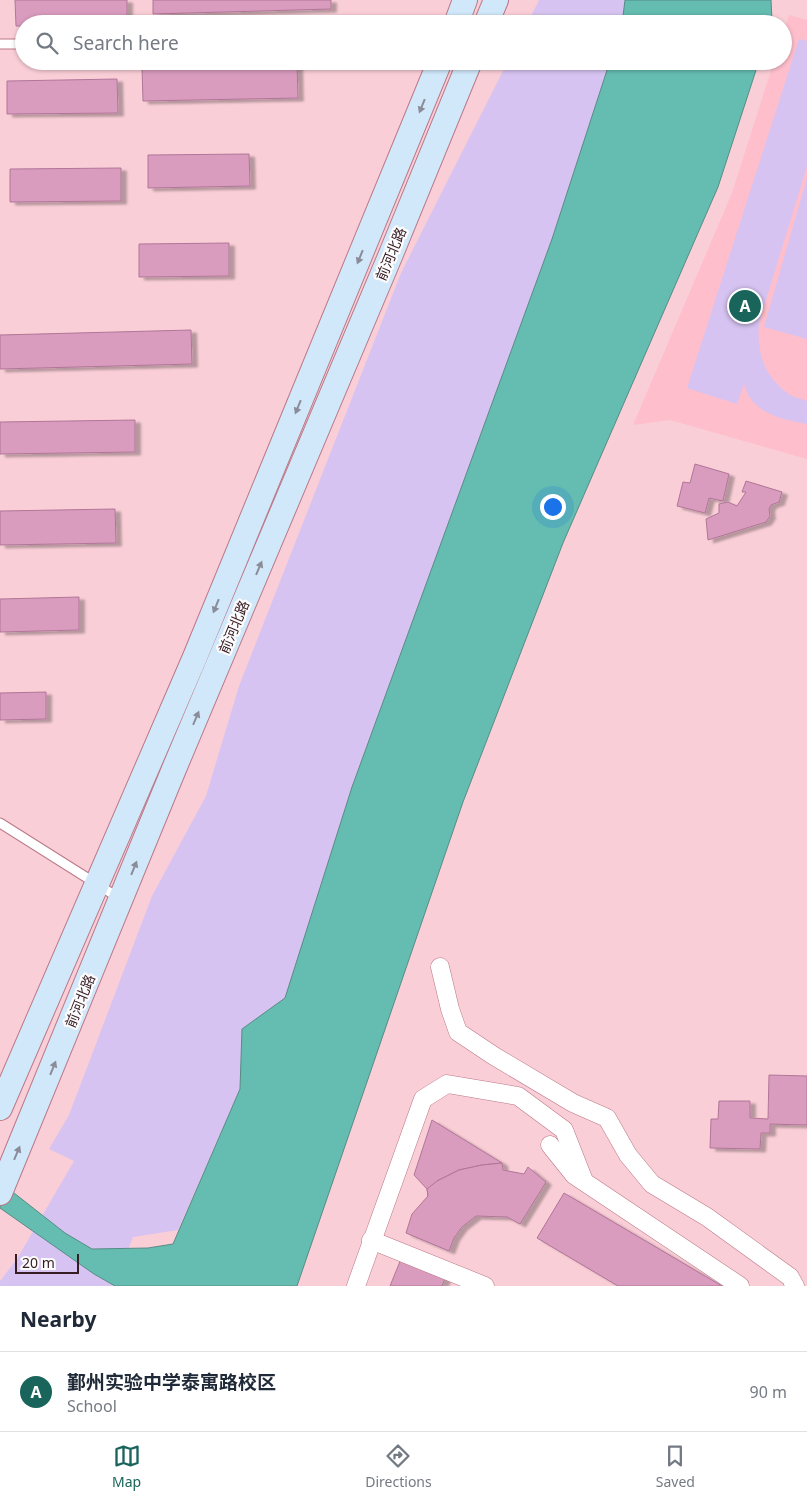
<!DOCTYPE html>
<meta charset="utf-8">
<style>
:root{--surface:#fff;--page:#f2f2f3;--text:#1f2937;--muted:#747a83;--line:#e0e1e3;--accent:#19645b}
body{margin:0;font-family:"Noto Sans","Noto Sans SC",sans-serif;background:var(--page);color:var(--text)}
.scale{position:absolute;left:15px;bottom:12px;width:64px;box-sizing:border-box;padding-left:5px;border:2px solid #361c23;border-top:0;font-size:14px;line-height:18px;white-space:nowrap;color:#361c23;-webkit-text-stroke:4px #fcfcfc;paint-order:stroke}
.you{position:absolute;left:552px;top:506px;width:18px;height:18px;margin:-12px;border:4px solid #fff;border-radius:50%;background:#1a73e8;box-shadow:0 0 0 8px #1a73e833}
.badge{display:grid;place-items:center;width:32px;height:32px;border-radius:50%;background:var(--accent);color:#fff;font-size:16px;font-weight:700}
.pin{position:absolute;translate:-50% -50%;border:2px solid #fff;box-shadow:0 1px 5px #0006}
.list{margin:0;padding:0;list-style:none}
h2{display:flex;justify-content:space-between;align-items:center;height:65px;margin:0;padding:0 20px;font-size:21px}
h2 small{font-size:16px;font-weight:400;color:var(--muted)}
.list li{display:grid;grid-template-columns:32px 1fr auto;gap:15px;align-items:center;box-sizing:border-box;height:80px;padding:0 20px;border-top:1px solid var(--line)}
.list b{display:block;font-size:19px;white-space:nowrap}
.list p{margin:0;font-size:16px;white-space:nowrap;color:var(--muted)}
.list em{font-size:16px;font-style:normal;color:var(--muted)}
.icon{flex:none;width:28px;height:28px;fill:none;stroke:currentColor;stroke-width:2;stroke-linecap:round;stroke-linejoin:round}
.map{position:relative;flex:none;width:807px;height:1286px;overflow:hidden}
.search{position:absolute;background:var(--surface);box-shadow:0 1px 4px #0004;left:15px;right:15px;top:15px;height:55px;display:flex;align-items:center;gap:12px;box-sizing:border-box;padding:0 18px;border-radius:28px;color:var(--muted);font-size:19px}
.sheet{height:145px;background:var(--surface)}
nav{display:flex;justify-content:space-around;align-items:center;box-sizing:border-box;height:70px;border-top:1px solid var(--line);background:var(--surface);font-size:14px;color:var(--muted)}
nav a{display:grid;justify-items:center;gap:2px}
nav .on{color:var(--accent)}
.map>svg:first-child{display:block}
.built{fill:#febecc}
.green{fill:#d6c3f1}
.water{fill:#65bcb0;stroke:#578c86}
.building{fill:#d99bbe;stroke:#b07697;filter:url(#shadow)}
.lines{fill:none;stroke-linecap:round;stroke-linejoin:round}
.lane-casing{stroke:#ba7888;stroke-width:11}
.street-casing{stroke:#ba7888;stroke-width:19}
.secondary-casing{stroke:#ba7888;stroke-width:26}
.lane{stroke:#fff;stroke-width:9}
.street{stroke:#fff;stroke-width:18}
.secondary{stroke:#d0e8fa;stroke-width:24}
.oneway{fill:#8b8c99}
.labels{text-anchor:middle;stroke-width:4.5;stroke-linejoin:round;paint-order:stroke}
.street-label{font-size:14px;fill:#361c23;stroke:#fcfcfc}
</style>
<div class="map">
<svg width="807" height="1286" viewBox="0 0 807 1286">
<defs>
<filter id="shadow"><feDropShadow dx="5.5" dy="3" stdDeviation="1" flood-color="#0004"/></filter>
</defs>
<rect width="100%" height="100%" fill="#faced7"/>
<polygon class="built" points="789,15 807,20 807,459 670,420 633,425 732,193 774,61 783,61 783,33"/>
<g class="green">
<polygon points="539,0 625,0 622,24 527,24"/>
<path d="M799,39L807,41V166L759,323C757,348 761,369 780,387C784,390 788,394 792,396C797,398 802,399 807,401V424C787,420 763,416 750,398C747,395 746,388 744,384L737,404L687,388Z"/>
<polygon points="508,61 610,61 552,239 352,787 285,998 242,1029 240,1089 178,1230 133,1237 114,1286 0,1286 0,1281 17,1259 74,1161 49,1149 69,1115 152,896 206,796 239,686 401,273"/>
<polygon points="807,178 807,339 764,327"/>
</g>
<g class="water">
<polygon points="625,0 771,0 772,21 771,24 622,24"/>
<polygon points="610,61 759,61 718,187 563,543 463,802 297,1286 115,1286 94,1274 0,1208 0,1182 65,1233 92,1249 148,1248 173,1244 240,1089 242,1029 285,998 352,787 552,239"/>
</g>
<g class="building">
<polygon points="15,0 127,0 127,24 24,24 24,26 16,26"/>
<polygon points="153,0 331,0 331,9 153,14"/>
<polygon points="297,64 298,98 143,101 142,68"/>
<polygon points="117,79 118,113 7,114 7,81"/>
<polygon points="249,154 250,186 148,188 148,155"/>
<polygon points="121,168 121,201 10,202 10,169"/>
<polygon points="229,243 229,276 139,277 139,244"/>
<polygon points="191,330 192,364 0,369 0,335"/>
<polygon points="135,420 135,452 0,454 0,422"/>
<polygon points="695,464 729,474 723,501 709,498 705,513 677,506 683,482 690,483"/>
<polygon points="746,481 782,492 779,502 771,505 769,509 770,516 766,522 708,540 706,519 719,513 719,504 728,502 737,506 746,492 742,492"/>
<polygon points="115,509 116,543 0,545 0,511"/>
<polygon points="79,597 79,630 0,632 0,599"/>
<polygon points="46,692 46,719 0,720 0,693"/>
<polygon points="769,1075 807,1076 807,1125 770,1124 770,1133 761,1133 760,1149 710,1148 711,1119 718,1119 719,1101 750,1101 750,1118 768,1119"/>
<polygon points="432,1120 502,1163 482,1165 459,1170 437,1181 428,1196 427,1189 414,1175"/>
<polygon points="502,1163 503,1170 524,1174 528,1167 546,1182 520,1224 507,1217 476,1216 462,1227 454,1238 449,1251 406,1233 412,1214 428,1196 427,1189 437,1181 459,1170 482,1165"/>
<polygon points="564,1193 722,1286 618,1286 537,1238"/>
<polygon points="401,1259 446,1276 442,1286 390,1286"/>
</g>
<g class="lines">
<g class="lane-casing">
<g id="lane">
<polyline points="0,44 24,44"/>
<polyline points="0,823 119,898"/>
</g>
</g>
<g class="street-casing">
<g id="street">
<polyline points="440,967 450,1009 458,1032 494,1056 573,1103 607,1118 628,1155 652,1184 707,1217 790,1277 795,1286"/>
<polyline points="550,1145 574,1175 740,1286"/>
<polyline points="371,1240 485,1286"/>
<polyline points="356,1286 423,1099 447,1084 518,1096 564,1130 584,1181"/>
</g>
</g>
<g class="secondary-casing">
<g id="secondary">
<polyline points="456,24 465,0"/>
<polyline points="486,24 496,0"/>
<polyline points="0,1108 195,657 440,61"/>
<polyline points="0,1193 174,769 391,254 470,61"/>
</g>
</g>
<use href="#lane" class="lane"/>
<use href="#street" class="street"/>
<use href="#secondary" class="secondary"/>
</g>
<defs><path id="oneway-solid" d="M-6-.8H1V-3.2L6.5 0L1 3.2V.8H-6Z" transform="scale(1.25)"/></defs>
<g class="oneway">
<use href="#oneway-solid" transform="translate(422 106) rotate(112)"/>
<use href="#oneway-solid" transform="translate(360 257) rotate(112)"/>
<use href="#oneway-solid" transform="translate(298 407) rotate(112)"/>
<use href="#oneway-solid" transform="translate(259 568) rotate(-67)"/>
<use href="#oneway-solid" transform="translate(216 606) rotate(112)"/>
<use href="#oneway-solid" transform="translate(196 718) rotate(-67)"/>
<use href="#oneway-solid" transform="translate(134 868) rotate(-68)"/>
<use href="#oneway-solid" transform="translate(53 1068) rotate(-68)"/>
<use href="#oneway-solid" transform="translate(17 1153) rotate(-67)"/>
</g>
<g class="labels">
<g class="street-label">
<text transform="translate(391 254) rotate(-67)" y="5">前河北路</text>
<text transform="translate(234 627) rotate(-67)" y="5">前河北路</text>
<text transform="translate(80 1001) rotate(-68)" y="5">前河北路</text>
</g>
</g>
</svg>
<div class="scale">20 m</div>
<div class="you"></div>
<div class="pin badge" style="left:745px;top:306px">A</div>
<div class="search"><svg class="icon" aria-label="search" viewBox="0 0 24 24"><circle cx="10" cy="10" r="6"/><path d="M15 15l6 6"/></svg>Search here</div>
</div>
<section class="sheet">
<h2>Nearby<small></small></h2>
<ul class="list">
<li><span class="badge">A</span><div><b>鄞州实验中学泰寓路校区</b><p>School</p></div><em>90 m</em></li>
</ul>
</section>
<nav>
<a class="on"><svg class="icon" aria-label="map" viewBox="0 0 24 24"><path d="M3 6l6-2 6 2 6-2v14l-6 2-6-2-6 2zM9 4v14M15 6v14"/></svg>Map</a>
<a><svg class="icon" aria-label="directions" viewBox="0 0 24 24"><path d="M12 3l9 9-9 9-9-9zM9 14v-3h6M13 9l2 2-2 2"/></svg>Directions</a>
<a><svg class="icon" aria-label="saved" viewBox="0 0 24 24"><path d="M7 4h10v16l-5-4-5 4z"/></svg>Saved</a>
</nav>
